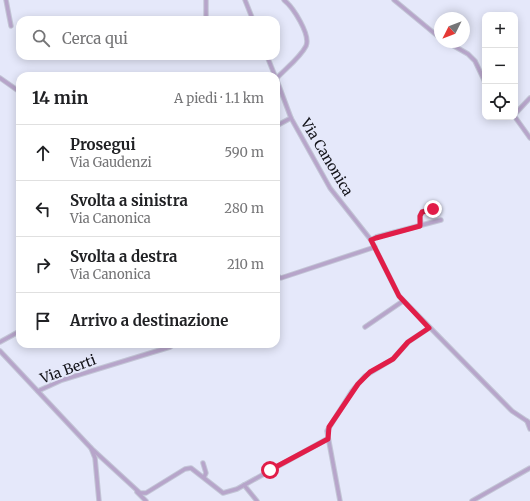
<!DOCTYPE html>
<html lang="it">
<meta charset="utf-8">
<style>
:root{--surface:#fff;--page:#f2f2f2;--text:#202124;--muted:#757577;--line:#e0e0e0}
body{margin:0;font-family:Merriweather,serif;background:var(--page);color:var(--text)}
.controls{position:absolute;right:12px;top:12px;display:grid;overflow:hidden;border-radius:8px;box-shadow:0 2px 10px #0003}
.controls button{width:36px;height:36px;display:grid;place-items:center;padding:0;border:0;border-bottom:1px solid var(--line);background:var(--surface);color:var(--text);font:20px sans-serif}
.compass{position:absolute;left:434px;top:12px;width:36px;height:36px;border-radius:50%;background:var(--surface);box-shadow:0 2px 10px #0003;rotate:228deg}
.stop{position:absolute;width:12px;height:12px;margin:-9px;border:3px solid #e11d48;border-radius:50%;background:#fff}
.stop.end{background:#e11d48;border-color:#fff;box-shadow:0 1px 4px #0008}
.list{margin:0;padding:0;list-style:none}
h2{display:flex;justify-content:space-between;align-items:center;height:52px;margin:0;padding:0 16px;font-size:17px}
h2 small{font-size:13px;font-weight:400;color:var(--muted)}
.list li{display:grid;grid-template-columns:26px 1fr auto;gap:12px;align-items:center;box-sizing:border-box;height:56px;padding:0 16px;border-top:1px solid var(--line)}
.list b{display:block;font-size:15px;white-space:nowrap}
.list p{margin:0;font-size:13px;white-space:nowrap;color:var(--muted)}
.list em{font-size:13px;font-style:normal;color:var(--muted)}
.icon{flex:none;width:22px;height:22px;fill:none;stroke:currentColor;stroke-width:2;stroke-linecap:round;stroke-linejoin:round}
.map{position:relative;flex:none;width:530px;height:501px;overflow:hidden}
.search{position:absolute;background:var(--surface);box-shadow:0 2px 10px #0003;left:16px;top:16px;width:264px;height:44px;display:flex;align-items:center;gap:10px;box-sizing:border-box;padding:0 14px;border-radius:12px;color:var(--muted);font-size:15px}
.panel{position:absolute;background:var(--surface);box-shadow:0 2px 10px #0003;left:16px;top:72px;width:264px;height:276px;border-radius:12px}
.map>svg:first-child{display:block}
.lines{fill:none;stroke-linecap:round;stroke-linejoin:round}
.minor-casing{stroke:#c3c6d6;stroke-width:5.5}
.minor{stroke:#b7a5ca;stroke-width:3.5}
.route{stroke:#e11d48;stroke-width:5}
.labels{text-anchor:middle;stroke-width:4;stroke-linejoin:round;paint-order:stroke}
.street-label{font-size:14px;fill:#121218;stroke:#e5e8fa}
</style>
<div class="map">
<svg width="530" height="501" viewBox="0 0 530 501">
<rect width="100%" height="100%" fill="#e5e8fa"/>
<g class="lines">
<g class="minor-casing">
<g id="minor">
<polyline points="6,0 11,26"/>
<polyline points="206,0 206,20"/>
<polyline points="245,0 253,20"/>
<polyline points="394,0 440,38"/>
<polyline points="447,42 468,54 475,61 485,82"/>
<polyline points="267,56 275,76"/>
<polyline points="0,78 20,92"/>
<polyline points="276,78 291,118 330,188 371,240 399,296 512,411 530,423"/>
<path d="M276,79C285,69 300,58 306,46C311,35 293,7 284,0"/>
<polyline points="515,114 530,98"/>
<polyline points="515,117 530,138"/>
<polyline points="276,126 291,118"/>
<polyline points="421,225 420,216 422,212 433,209"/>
<polyline points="371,240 376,237 441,220"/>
<polyline points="276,275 281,278 375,247"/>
<polyline points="365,327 403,301"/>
<polyline points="0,342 20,331"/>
<polyline points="0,351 91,448 95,458 99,501"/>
<polyline points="38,391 62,380 170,347 174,344"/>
<polyline points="527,421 530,429"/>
<polyline points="91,448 140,493 146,493 185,469 191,468 223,493 237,489 327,439"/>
<polyline points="203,463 206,473 204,477"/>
<polyline points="244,485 257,501"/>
<polyline points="137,492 146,501"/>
<polyline points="340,501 327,431 352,391 365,376 393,359 408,342 429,328"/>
<polyline points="472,501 530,468"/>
</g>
</g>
<use href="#minor" class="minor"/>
</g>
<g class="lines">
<polyline class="route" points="270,470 328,439 329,427 358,384 370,372 393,359 408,342 429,328 399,296 371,240 376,238 420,226 420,216 422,212 433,209"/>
</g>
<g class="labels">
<g class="street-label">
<text transform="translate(327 157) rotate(59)" y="5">Via Canonica</text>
<text transform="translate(68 369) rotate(-20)" y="5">Via Berti</text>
</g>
</g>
</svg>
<div class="controls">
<button>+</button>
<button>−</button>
<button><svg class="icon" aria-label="locate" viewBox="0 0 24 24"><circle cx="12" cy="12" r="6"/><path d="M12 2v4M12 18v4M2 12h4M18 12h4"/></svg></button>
</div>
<svg class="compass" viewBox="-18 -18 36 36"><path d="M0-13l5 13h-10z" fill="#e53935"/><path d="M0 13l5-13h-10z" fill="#757577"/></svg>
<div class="stop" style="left:270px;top:470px"></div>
<div class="stop end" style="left:433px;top:209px"></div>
<div class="search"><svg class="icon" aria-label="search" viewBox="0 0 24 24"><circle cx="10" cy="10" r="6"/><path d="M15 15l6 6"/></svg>Cerca qui</div>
<section class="panel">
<h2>14 min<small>A piedi · 1.1 km</small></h2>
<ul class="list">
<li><svg class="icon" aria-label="ahead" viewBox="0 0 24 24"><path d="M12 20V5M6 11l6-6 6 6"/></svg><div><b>Prosegui</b><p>Via Gaudenzi</p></div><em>590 m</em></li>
<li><svg class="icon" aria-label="left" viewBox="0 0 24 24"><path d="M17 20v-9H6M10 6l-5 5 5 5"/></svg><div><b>Svolta a sinistra</b><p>Via Canonica</p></div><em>280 m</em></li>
<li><svg class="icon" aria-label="right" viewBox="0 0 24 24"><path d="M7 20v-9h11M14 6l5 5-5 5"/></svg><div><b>Svolta a destra</b><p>Via Canonica</p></div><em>210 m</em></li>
<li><svg class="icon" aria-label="arrive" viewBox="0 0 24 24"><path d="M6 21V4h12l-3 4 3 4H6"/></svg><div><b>Arrivo a destinazione</b></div></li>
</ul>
</section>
</div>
